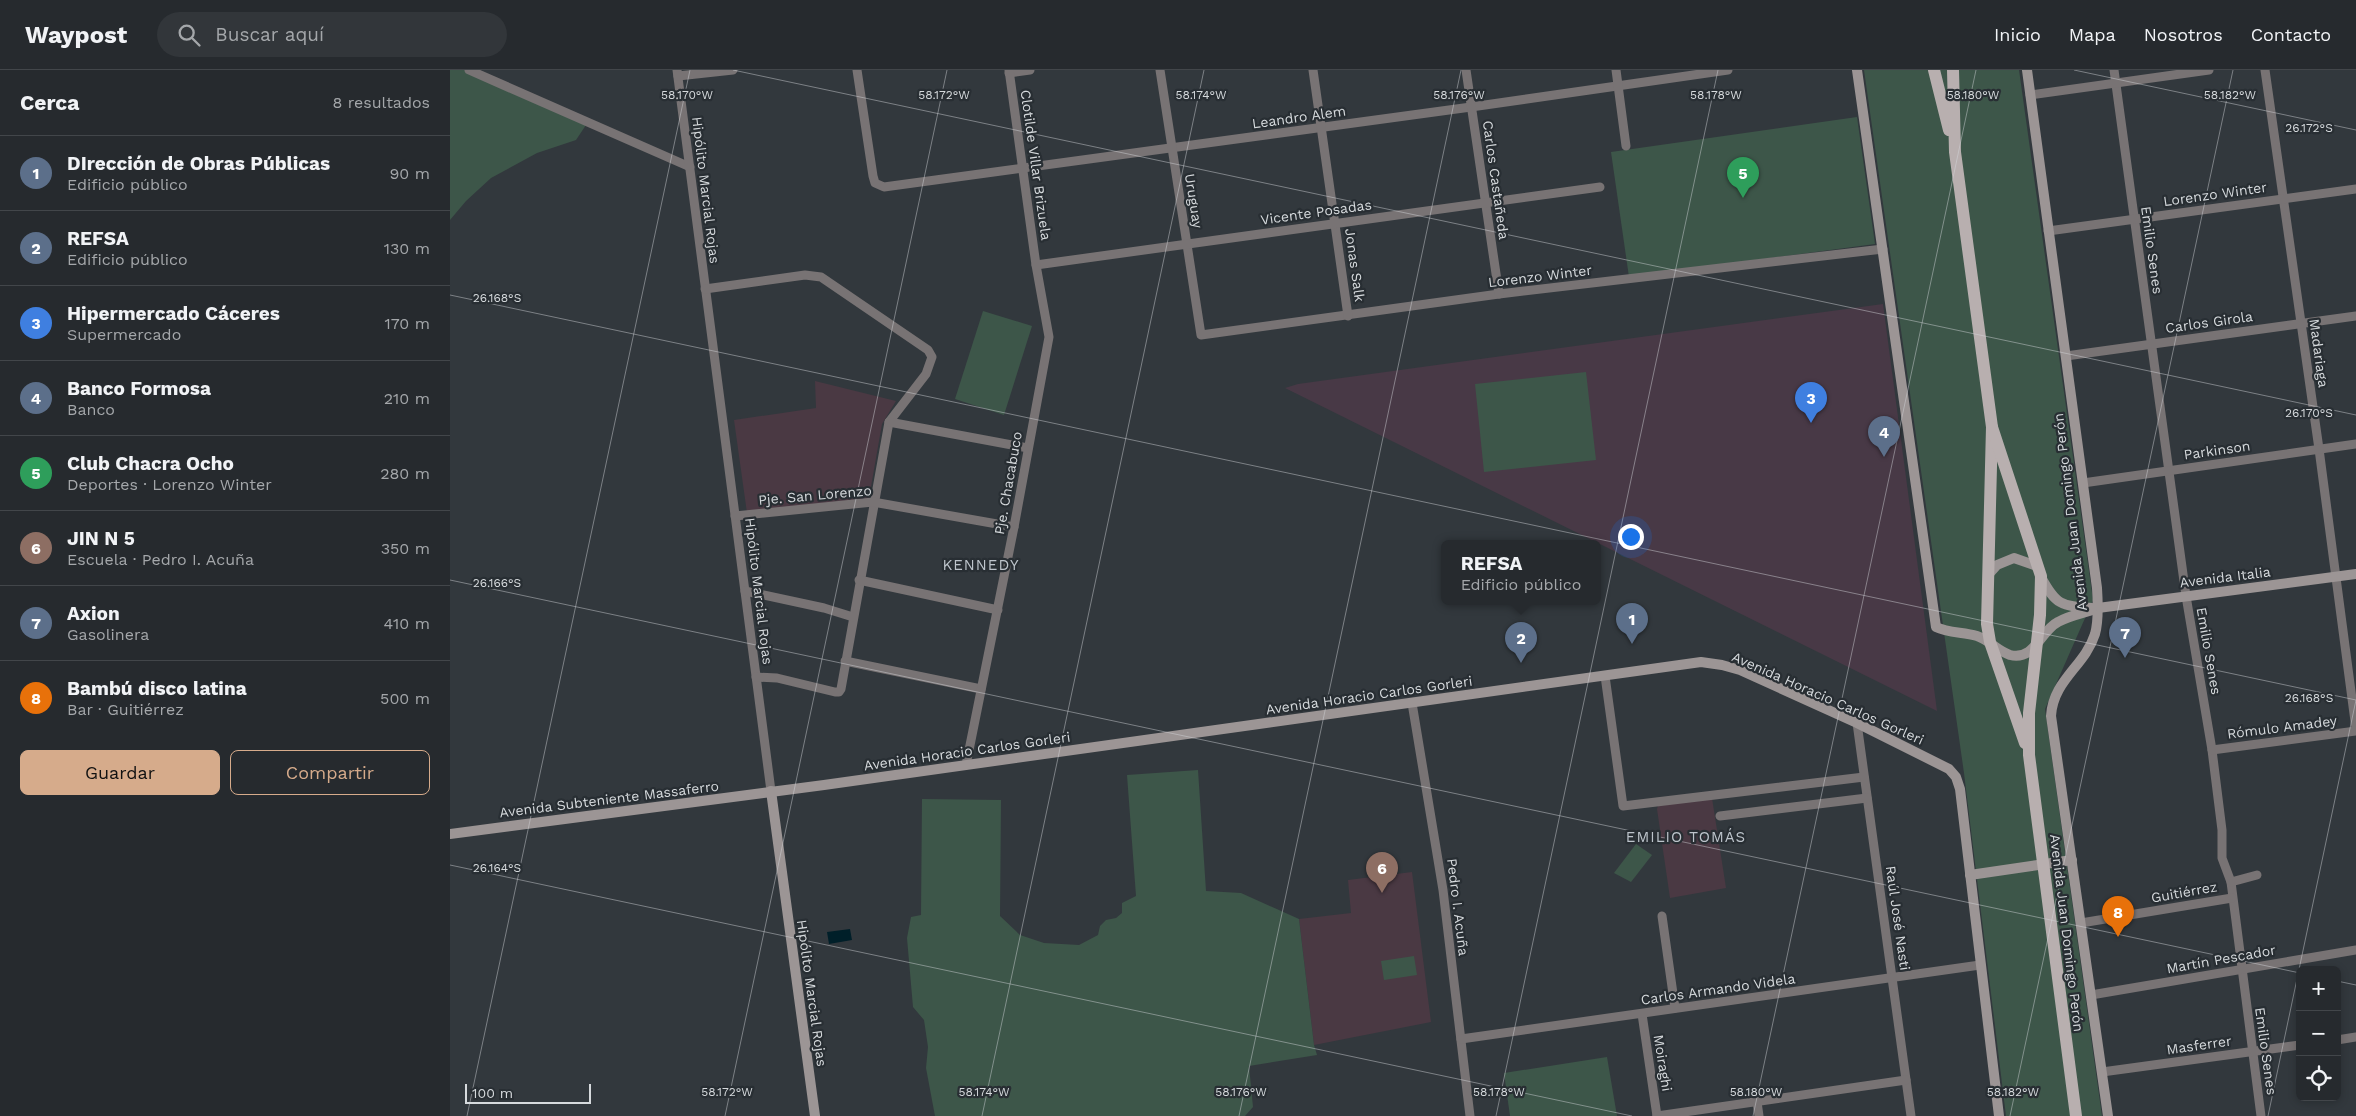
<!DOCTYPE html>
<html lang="es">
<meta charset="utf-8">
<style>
:root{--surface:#262a2e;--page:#32363a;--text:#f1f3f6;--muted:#a4a7aa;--line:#42464a;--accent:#d6ab8b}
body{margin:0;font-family:"Work Sans",sans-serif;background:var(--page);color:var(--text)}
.controls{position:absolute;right:15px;bottom:15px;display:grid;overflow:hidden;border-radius:8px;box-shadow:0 2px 8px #0003}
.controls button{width:45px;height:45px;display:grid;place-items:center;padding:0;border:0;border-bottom:1px solid var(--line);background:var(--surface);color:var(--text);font:25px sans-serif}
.scale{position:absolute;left:15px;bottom:12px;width:126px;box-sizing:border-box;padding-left:5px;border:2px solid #d6dadd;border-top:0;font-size:14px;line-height:18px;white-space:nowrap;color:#d6dadd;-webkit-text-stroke:4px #282e33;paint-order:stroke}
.you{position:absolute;left:1180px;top:466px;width:18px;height:18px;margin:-12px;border:4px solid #fff;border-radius:50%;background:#1a73e8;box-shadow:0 0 0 8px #1a73e833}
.badge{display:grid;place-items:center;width:32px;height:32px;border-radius:50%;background:var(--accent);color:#fff;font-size:16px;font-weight:700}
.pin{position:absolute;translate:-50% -41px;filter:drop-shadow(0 1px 2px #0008)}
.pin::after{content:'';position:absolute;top:26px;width:18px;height:15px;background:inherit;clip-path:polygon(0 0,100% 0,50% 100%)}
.popup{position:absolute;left:991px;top:470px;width:160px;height:65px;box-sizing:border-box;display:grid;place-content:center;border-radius:8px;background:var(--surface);filter:drop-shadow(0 1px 4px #0005);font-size:16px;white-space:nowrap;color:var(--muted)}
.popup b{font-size:19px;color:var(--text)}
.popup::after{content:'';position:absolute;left:50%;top:100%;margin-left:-10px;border:10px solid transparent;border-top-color:var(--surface)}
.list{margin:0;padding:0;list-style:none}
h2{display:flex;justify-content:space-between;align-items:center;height:65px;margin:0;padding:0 20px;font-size:21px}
h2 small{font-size:16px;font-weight:400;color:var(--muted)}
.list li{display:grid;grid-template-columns:32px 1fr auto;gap:15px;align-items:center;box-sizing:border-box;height:75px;padding:0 20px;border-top:1px solid var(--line)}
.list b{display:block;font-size:19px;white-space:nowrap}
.list p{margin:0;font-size:16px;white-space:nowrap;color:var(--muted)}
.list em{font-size:16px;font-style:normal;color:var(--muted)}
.actions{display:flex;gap:10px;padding:15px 20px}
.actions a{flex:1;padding:11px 0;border:1px solid var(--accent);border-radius:8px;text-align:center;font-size:18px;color:var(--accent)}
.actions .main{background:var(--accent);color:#111}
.icon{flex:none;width:28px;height:28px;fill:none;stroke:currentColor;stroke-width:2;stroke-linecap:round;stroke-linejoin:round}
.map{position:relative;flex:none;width:1906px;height:1046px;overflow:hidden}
header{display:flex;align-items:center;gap:30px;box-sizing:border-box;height:70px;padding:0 25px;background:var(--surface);border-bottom:1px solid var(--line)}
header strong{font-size:24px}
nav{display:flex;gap:28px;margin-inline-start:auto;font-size:18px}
.search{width:350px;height:45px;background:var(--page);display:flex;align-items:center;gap:12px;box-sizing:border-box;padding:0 18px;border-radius:28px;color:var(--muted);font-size:19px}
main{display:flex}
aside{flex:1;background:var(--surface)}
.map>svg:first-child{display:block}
.commercial{fill:#483946}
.education{fill:#4a3943}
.green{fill:#3d5649}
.water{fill:#001f29}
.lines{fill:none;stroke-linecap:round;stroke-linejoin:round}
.minor{stroke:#787374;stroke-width:9}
.secondary{stroke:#9c9595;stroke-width:10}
.primary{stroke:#b8afaf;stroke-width:12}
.ticks{fill:none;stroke:#d6dadd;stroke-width:1;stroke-opacity:0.45}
.labels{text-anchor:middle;stroke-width:4.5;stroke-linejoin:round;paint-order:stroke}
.street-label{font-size:14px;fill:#d6dadd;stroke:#282e33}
.neighbourhood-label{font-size:15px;letter-spacing:1px;fill:#bdc4cb;stroke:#282e33}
.ticks-label{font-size:12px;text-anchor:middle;fill:#d6dadd;stroke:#282e33;stroke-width:4.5;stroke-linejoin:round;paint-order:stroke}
</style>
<header>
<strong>Waypost</strong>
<div class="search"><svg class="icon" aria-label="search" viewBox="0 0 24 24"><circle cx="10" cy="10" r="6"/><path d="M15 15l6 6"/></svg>Buscar aquí</div>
<nav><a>Inicio</a><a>Mapa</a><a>Nosotros</a><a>Contacto</a></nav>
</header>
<main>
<aside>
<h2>Cerca<small>8 resultados</small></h2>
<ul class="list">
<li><span class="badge" style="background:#5c6f8a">1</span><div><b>DIrección de Obras Públicas</b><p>Edificio público</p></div><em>90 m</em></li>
<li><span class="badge" style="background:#5c6f8a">2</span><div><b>REFSA</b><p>Edificio público</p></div><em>130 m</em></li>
<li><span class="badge" style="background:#3f7fe0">3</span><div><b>Hipermercado Cáceres</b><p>Supermercado</p></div><em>170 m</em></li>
<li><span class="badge" style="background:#5c6f8a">4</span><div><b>Banco Formosa</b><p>Banco</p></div><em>210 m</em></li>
<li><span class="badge" style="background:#2e9e5b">5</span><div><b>Club Chacra Ocho</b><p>Deportes · Lorenzo Winter</p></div><em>280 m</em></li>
<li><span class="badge" style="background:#8d6e63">6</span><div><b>JIN N 5</b><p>Escuela · Pedro I. Acuña</p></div><em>350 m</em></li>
<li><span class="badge" style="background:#5c6f8a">7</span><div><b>Axion</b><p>Gasolinera</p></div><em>410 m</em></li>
<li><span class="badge" style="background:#e8710a">8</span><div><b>Bambú disco latina</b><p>Bar · Guitiérrez</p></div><em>500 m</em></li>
</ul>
<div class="actions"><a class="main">Guardar</a><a>Compartir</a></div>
</aside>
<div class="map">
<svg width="1906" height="1046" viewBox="0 0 1906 1046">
<rect width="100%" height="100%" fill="#32383d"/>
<polygon class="commercial" points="1433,234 1487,641 835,318 848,314"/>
<g class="education">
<polygon points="365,311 446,331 432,354 419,428 297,443 284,350 366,338"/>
<polygon points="1262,728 1276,818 1220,828 1207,739 1208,736"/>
<polygon points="962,802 981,952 864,975 849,849 901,843 898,810"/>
</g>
<g class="green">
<polygon points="0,0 19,0 138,52 126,70 87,83 41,108 16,131 0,150"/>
<polygon points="1414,0 1569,0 1643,530 1595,639 1652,1046 1556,1046 1514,703"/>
<polygon points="1407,47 1425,174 1179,207 1161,82"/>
<polygon points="533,241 582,256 554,345 505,329"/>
<polygon points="1136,302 1146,390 1034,402 1025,314"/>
<polygon points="748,700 756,821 791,823 849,849 864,975 867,985 799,996 803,1037 795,1046 485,1046 476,998 478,977 474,950 463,937 457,868 461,847 471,845 472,729 551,730 550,846 570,865 594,873 629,875 648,865 650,856 656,850 666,848 672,843 672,833 686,826 677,705"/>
<polygon points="1186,774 1202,785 1181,812 1164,803"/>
<polygon points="964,886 967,905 934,910 931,891"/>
<polygon points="1157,987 1167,1046 1060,1046 1054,1003"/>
</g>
<polygon class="water" points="400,859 402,870 379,874 377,862"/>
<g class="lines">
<g class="minor">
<polyline points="19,0 240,97"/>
<polyline points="227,0 321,721"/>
<polyline points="407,0 423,106 425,113 434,117 1021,37 1278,0"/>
<polyline points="710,0 751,265 1049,224 1433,179"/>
<polyline points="863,0 898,246"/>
<polyline points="1016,0 1049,224"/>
<polyline points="1166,0 1176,76"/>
<polyline points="1664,0 1736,526 1762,680 1772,760 1772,788 1781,812 1811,1046"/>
<polyline points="1815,0 1869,379 1906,659"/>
<polyline points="559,3 580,0"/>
<polyline points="228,6 283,0"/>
<polyline points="1580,25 1759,0"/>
<polyline points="1598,161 1906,119"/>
<polyline points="586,195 1150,117"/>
<polyline points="255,219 355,205 371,207 478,280 482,287 476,304 439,352 391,619 389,622 385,622 327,608 306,607"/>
<polyline points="1616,286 1906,246"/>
<polyline points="439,352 578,378"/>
<polyline points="1633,413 1906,374"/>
<polyline points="285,446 423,432 564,457"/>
<polyline points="409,510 548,540"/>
<polyline points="295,521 374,538 403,547"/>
<polyline points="395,591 531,619"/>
<polyline points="1155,606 1173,736 1414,707"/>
<polyline points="962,633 993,820 1020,1046"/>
<polyline points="1407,653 1461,1046"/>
<polyline points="1762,680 1906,661"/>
<polyline points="516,695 564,457 599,267 586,195 559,0"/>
<polyline points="1270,746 1417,728"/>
<polyline points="1781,812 1807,805"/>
<polyline points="1212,846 1225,938"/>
<polyline points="1631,853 1782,828"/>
<polyline points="1641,925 1906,880"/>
<polyline points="1192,944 1207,1046"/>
<polyline points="1011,969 1530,895"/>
<polyline points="1887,970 1906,967"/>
<polyline points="1652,1002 1850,975"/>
<polyline points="1307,1032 1309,1046"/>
<polyline points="1207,1046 1456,1010"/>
</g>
<g class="secondary">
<path d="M1407,0L1486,557C1498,563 1513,562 1527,566C1539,570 1548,581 1560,585C1585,591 1590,561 1608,552C1620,545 1635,543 1648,538L1906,504"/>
<path d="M1577,0L1647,518C1648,533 1649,550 1645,564C1635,596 1603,610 1601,646L1658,1046"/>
<polyline points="1538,505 1547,495 1564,488 1587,496"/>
<path d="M1591,507C1606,535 1611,536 1642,538"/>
<polyline points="321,721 365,1046"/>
<polyline points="0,764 374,715 1251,592 1272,595 1290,600 1407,653 1499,699 1506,707 1510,719 1549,1046"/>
<polyline points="1520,805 1622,790"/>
</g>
<g class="primary">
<polyline points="1484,0 1499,60"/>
<polyline points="1503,0 1505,82 1542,357 1537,554 1540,572 1575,673"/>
<polyline points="1542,357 1591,506 1590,545 1579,643 1579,685 1626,1046"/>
</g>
</g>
<path class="ticks" d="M283,0L1906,345M1624,0L1906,60M0,225L1906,630M0,510L1850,903M0,795L1182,1046M1887,911L1906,915M17,1046L240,0M275,1046L497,0M532,1046L754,0M789,1046L1011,0M1046,1046L1268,0M1303,1046L1526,0M1560,1046L1783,0M1818,1046L1906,630"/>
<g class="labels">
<g class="street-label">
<text transform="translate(849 47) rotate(-8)" y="5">Leandro Alem</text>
<text transform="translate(586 95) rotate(82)" y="5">Clotilde Villar Brizuela</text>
<text transform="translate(1046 110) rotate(82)" y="5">Carlos Castañeda</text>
<text transform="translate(256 120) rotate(83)" y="5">Hipólito Marcial Rojas</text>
<text transform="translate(1765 124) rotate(-8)" y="5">Lorenzo Winter</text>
<text transform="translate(744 131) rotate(81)" y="5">Uruguay</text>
<text transform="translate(866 142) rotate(-8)" y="5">Vicente Posadas</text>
<text transform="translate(1702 180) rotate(82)" y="5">Emilio Senes</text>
<text transform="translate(905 195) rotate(82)" y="5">Jonas Salk</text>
<text transform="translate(1090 206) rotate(-7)" y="5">Lorenzo Winter</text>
<text transform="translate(1759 252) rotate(-8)" y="5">Carlos Girola</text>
<text transform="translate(1869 283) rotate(82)" y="5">Madariaga</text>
<text transform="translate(1767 380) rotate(-8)" y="5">Parkinson</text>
<text transform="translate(558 413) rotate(-80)" y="5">Pje. Chacabuco</text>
<text transform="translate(365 425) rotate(-5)" y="5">Pje. San Lorenzo</text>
<text transform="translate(1620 442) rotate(-97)" y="5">Avenida Juan Domingo Perón</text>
<text transform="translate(1775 507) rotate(-7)" y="5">Avenida Italia</text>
<text transform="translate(309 521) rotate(83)" y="5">Hipólito Marcial Rojas</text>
<text transform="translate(1759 581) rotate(80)" y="5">Emilio Senes</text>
<text transform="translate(919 625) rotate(-8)" y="5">Avenida Horacio Carlos Gorleri</text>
<text transform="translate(1378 628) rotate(24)" y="5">Avenida Horacio Carlos Gorleri</text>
<text transform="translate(1832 657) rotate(-7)" y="5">Rómulo Amadey</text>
<text transform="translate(517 681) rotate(-8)" y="5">Avenida Horacio Carlos Gorleri</text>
<text transform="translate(159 729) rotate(-7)" y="5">Avenida Subteniente Massaferro</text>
<text transform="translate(1734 822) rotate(-10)" y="5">Guitiérrez</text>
<text transform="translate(1008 837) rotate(83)" y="5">Pedro I. Acuña</text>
<text transform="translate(1448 848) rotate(82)" y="5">Raúl José Nasti</text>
<text transform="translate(1617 863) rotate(83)" y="5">Avenida Juan Domingo Perón</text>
<text transform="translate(1771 889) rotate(-10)" y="5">Martín Pescador</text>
<text transform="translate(1268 919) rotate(-8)" y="5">Carlos Armando Videla</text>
<text transform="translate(362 923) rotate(82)" y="5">Hipólito Marcial Rojas</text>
<text transform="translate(1749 975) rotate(-8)" y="5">Masferrer</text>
<text transform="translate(1816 981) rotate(82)" y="5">Emilio Senes</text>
<text transform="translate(1213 993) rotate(81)" y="5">Moiraghi</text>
</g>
<g class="neighbourhood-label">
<text x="531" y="500">KENNEDY</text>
<text x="1236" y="772">EMILIO TOMÁS</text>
</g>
</g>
<g class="ticks-label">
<text x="237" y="29">58.170°W</text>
<text x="494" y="29">58.172°W</text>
<text x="751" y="29">58.174°W</text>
<text x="1009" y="29">58.176°W</text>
<text x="1266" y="29">58.178°W</text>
<text x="1523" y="29">58.180°W</text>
<text x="1780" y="29">58.182°W</text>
<text x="1859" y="62">26.172°S</text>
<text x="47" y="232">26.168°S</text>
<text x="1859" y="347">26.170°S</text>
<text x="47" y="517">26.166°S</text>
<text x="1859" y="632">26.168°S</text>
<text x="47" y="802">26.164°S</text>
<text x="277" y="1026">58.172°W</text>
<text x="534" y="1026">58.174°W</text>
<text x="791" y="1026">58.176°W</text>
<text x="1049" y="1026">58.178°W</text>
<text x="1306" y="1026">58.180°W</text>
<text x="1563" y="1026">58.182°W</text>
</g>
</svg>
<div class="controls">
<button>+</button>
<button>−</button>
<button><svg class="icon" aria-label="locate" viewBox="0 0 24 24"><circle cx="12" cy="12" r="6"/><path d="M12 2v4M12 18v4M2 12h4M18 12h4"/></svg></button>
</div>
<div class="scale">100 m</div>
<div class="you"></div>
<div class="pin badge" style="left:1182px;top:574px;background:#5c6f8a">1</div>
<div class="pin badge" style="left:1071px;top:593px;background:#5c6f8a">2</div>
<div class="popup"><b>REFSA</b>Edificio público</div>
<div class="pin badge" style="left:1361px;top:353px;background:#3f7fe0">3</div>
<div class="pin badge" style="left:1434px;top:387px;background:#5c6f8a">4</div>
<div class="pin badge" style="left:1293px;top:128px;background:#2e9e5b">5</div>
<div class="pin badge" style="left:932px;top:823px;background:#8d6e63">6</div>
<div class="pin badge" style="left:1675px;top:588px;background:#5c6f8a">7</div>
<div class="pin badge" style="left:1668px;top:867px;background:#e8710a">8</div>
</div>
</main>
